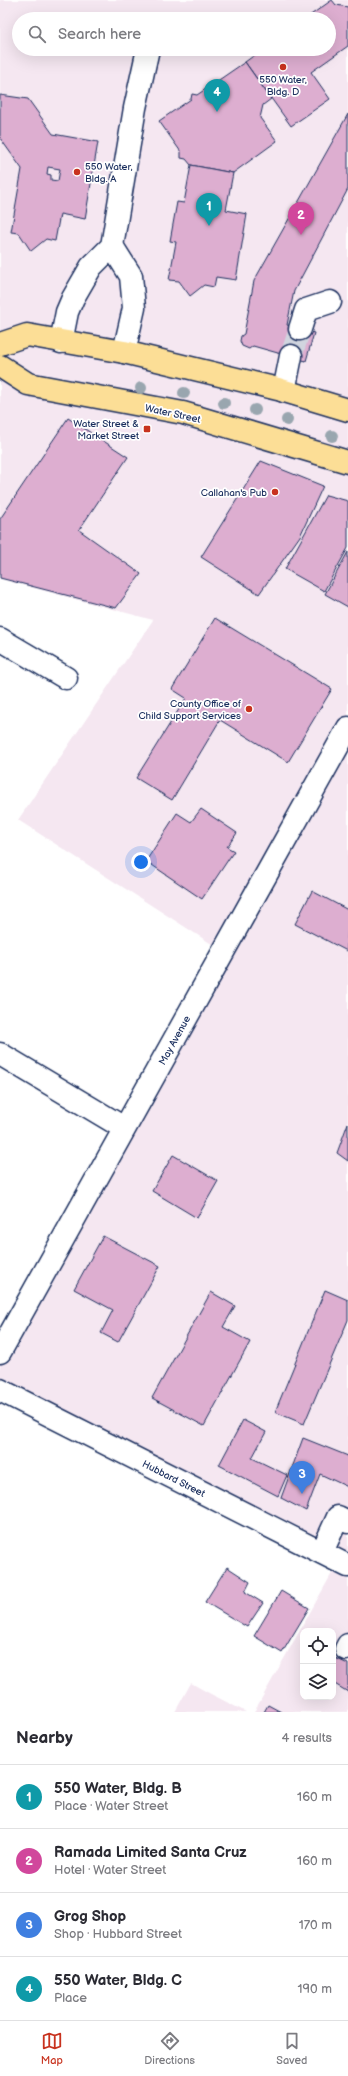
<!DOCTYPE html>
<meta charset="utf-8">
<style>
:root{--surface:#fff;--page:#f7f7f7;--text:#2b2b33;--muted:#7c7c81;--line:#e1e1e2;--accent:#c8321e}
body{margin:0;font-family:"Balsamiq Sans",sans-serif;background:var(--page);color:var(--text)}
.controls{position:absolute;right:12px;bottom:12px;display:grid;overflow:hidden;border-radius:8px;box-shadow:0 4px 16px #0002}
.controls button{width:36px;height:36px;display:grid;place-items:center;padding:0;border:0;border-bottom:1px solid var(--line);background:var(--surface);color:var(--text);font:20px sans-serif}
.you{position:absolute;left:141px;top:862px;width:14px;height:14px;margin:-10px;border:3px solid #fff;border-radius:50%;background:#1a73e8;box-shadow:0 0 0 6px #1a73e833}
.badge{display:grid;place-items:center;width:26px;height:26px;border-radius:50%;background:var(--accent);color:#fff;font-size:13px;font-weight:700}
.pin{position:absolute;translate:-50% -33px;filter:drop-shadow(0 1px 2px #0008)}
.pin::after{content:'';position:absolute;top:21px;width:14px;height:12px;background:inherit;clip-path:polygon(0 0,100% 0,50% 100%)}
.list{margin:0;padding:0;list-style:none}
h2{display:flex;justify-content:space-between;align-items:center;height:52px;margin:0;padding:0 16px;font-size:17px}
h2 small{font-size:13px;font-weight:400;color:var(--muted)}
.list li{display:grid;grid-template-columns:26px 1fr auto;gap:12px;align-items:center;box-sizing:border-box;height:64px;padding:0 16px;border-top:1px solid var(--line)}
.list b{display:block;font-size:15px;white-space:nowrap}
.list p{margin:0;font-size:13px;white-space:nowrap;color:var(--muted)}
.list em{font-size:13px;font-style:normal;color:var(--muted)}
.icon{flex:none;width:22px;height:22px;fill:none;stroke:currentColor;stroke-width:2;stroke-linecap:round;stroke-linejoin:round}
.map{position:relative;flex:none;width:348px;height:1712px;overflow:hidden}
.search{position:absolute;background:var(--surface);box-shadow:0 4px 16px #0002;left:12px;right:12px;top:12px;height:44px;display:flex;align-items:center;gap:10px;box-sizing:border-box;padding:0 14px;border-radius:22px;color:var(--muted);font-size:15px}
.sheet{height:308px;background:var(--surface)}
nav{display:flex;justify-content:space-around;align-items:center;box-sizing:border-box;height:56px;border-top:1px solid var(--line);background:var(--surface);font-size:11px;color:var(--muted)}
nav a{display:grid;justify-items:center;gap:2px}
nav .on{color:var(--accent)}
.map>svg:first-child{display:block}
.built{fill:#f5e7f1;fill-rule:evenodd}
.building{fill:#ddaed0;stroke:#1b2f5e;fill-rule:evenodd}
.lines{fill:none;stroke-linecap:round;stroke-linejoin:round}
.minor-tunnel{stroke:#d1d5df;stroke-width:22;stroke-dasharray:22 11;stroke-linecap:butt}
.minor-casing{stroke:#1b2f5e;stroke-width:25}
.major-casing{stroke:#1b2f5e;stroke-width:25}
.minor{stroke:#fff;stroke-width:22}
.major{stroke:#fcde96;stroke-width:22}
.tree{fill:#99a6af}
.poi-dot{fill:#c8321e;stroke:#fff;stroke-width:1.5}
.labels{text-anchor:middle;stroke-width:3.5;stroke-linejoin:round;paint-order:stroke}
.poi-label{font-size:10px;fill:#1b2f5e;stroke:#fff;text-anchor:end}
.street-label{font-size:10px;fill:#1b2f5e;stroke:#fff}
</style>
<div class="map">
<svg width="348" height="1712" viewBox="0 0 348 1712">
<rect width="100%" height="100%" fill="#fff"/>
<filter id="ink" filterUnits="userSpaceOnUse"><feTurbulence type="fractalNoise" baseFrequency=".025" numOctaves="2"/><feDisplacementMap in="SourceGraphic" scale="8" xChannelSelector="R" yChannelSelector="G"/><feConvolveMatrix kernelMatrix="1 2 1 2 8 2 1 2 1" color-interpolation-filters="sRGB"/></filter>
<g filter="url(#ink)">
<g class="built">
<path d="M0,0H348V1712H254L340,1559L0,1386V1351L221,950L18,820L153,620L0,579ZM19,19H329V49H19ZM303,1631H333V1697H303Z"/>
<polygon points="191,1683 207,1692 246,1712 175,1712"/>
</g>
<g class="building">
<polygon points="332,0 336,5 348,7 348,46 311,72 330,99 291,126 245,62 263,49 329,49 329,19 305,19"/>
<polygon points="245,62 271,99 263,105 260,118 277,141 233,173 191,165 186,159 181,158 181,152 159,121 191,99 192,94 197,95"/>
<path d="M0,95L28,99L53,134L98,142L85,219L60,214L55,241L46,239L31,251L19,233L11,232L22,169L0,138ZM48,167L60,169L58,181L51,180V175L47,174Z"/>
<polygon points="348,114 348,189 294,291 287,325 314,333 306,361 253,346 249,349 242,346 240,341 241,336 244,334 254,281"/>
<polygon points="191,165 233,173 226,210 247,214 236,280 216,277 214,287 204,285 190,296 179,281 169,280 176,242 170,241 177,202 184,203"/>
<polygon points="68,418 128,457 79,530 141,574 116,608 0,578 0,519"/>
<polygon points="261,461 323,486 300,536 259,594 201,557"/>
<polygon points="326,495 348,501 348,548 324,591 285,569"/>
<polygon points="348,552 348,607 325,594"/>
<polygon points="215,618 332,689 288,762 220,720 172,800 136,778 186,698 172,689"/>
<polygon points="201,809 237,833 227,847 234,851 202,899 146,861 177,813 191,822"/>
<polygon points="312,891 348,910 347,951 295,924"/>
<polygon points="348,1123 348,1161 337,1153"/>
<polygon points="173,1155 218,1181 197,1218 152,1191"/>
<polygon points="103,1236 160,1266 118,1342 101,1333 113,1310 74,1289"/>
<polygon points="325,1290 348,1300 348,1320 304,1424 275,1412"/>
<polygon points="211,1292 235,1306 223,1327 250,1342 204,1426 152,1398"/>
<polygon points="243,1420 266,1432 252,1458 287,1475 278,1496 219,1465"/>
<polygon points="303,1438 348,1456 348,1487 320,1474 306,1511 281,1498"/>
<polygon points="227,1567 250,1582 245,1592 263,1603 247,1627 205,1602"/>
<polygon points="281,1591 309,1608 282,1653 254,1636"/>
<polygon points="335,1658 348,1664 348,1692 333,1683 333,1661"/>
<polygon points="268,1705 281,1712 264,1712"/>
</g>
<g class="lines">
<polyline class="minor-tunnel" points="291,356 300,329"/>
<g class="minor-casing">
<g id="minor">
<polyline points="112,246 131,276 134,308 124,352"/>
<polyline points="300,329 306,310 330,302"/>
<polyline points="61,342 67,312 73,298 91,267 112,246 135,108 148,49"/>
<polyline points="284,391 291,356"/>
<polyline points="0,639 66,678"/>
<polyline points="0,1054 124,1128"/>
<polyline points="0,1352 348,728"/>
<polyline points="0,1390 348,1566"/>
<polyline points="322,1552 338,1517 348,1522"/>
<polyline points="346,1649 348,1645"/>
</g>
</g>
<g class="major-casing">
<g id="major">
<polyline points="0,344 27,335 124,352 278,389 348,410"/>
<polyline points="0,366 28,384 183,413 348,462"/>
</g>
</g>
<use href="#minor" class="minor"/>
<use href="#major" class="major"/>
</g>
<g class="tree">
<circle cx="141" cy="388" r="6"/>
<circle cx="184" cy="393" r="6"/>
<circle cx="224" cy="403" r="6"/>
<circle cx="255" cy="410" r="6"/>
<circle cx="287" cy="420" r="6"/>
<circle cx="332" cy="436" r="6"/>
</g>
</g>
<g class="poi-dot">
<circle cx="283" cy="67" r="4"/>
<circle cx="77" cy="172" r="4"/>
<rect x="143" y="425" width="8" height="8" rx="2"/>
<circle cx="275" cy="492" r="4"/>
<circle cx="249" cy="709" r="4"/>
</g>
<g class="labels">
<g class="poi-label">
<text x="283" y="83" text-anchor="middle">550 Water,<tspan x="283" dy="12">Bldg. D</tspan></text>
<text x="85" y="170" text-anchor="start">550 Water,<tspan x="85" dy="12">Bldg. A</tspan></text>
<text x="139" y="427">Water Street &amp;<tspan x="139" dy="12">Market Street</tspan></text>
<text x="267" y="496">Callahan's Pub</text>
<text x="241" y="707">County Office of<tspan x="241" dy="12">Child Support Services</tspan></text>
</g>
<g class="street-label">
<text transform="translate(173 413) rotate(12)" y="4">Water Street</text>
<text transform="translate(174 1040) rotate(-61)" y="4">May Avenue</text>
<text transform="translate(174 1478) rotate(27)" y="4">Hubbard Street</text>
</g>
</g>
</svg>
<div class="controls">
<button><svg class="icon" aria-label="locate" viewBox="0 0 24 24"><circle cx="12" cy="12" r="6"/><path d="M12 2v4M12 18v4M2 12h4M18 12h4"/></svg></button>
<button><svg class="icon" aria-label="layers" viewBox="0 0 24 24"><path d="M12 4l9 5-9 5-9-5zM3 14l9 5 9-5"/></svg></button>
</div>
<div class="you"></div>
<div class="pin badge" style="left:209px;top:226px;background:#0f9aa8">1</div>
<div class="pin badge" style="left:301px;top:235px;background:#d1479c">2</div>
<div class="pin badge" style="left:302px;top:1494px;background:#3f7fe0">3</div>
<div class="pin badge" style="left:217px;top:112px;background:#0f9aa8">4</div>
<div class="search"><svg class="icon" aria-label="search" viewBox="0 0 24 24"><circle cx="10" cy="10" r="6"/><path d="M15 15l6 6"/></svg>Search here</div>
</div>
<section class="sheet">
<h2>Nearby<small>4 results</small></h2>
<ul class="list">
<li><span class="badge" style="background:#0f9aa8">1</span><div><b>550 Water, Bldg. B</b><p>Place · Water Street</p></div><em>160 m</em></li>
<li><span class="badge" style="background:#d1479c">2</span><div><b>Ramada Limited Santa Cruz</b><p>Hotel · Water Street</p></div><em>160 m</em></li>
<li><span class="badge" style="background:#3f7fe0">3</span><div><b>Grog Shop</b><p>Shop · Hubbard Street</p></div><em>170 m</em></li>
<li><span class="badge" style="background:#0f9aa8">4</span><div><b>550 Water, Bldg. C</b><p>Place</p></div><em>190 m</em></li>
</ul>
</section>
<nav>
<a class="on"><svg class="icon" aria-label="map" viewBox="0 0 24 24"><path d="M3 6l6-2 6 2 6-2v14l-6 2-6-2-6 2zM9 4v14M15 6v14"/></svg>Map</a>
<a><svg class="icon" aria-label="directions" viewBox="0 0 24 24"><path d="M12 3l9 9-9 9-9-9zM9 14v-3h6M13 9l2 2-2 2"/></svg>Directions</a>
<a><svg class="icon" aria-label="saved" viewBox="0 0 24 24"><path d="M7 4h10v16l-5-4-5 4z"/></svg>Saved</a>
</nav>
